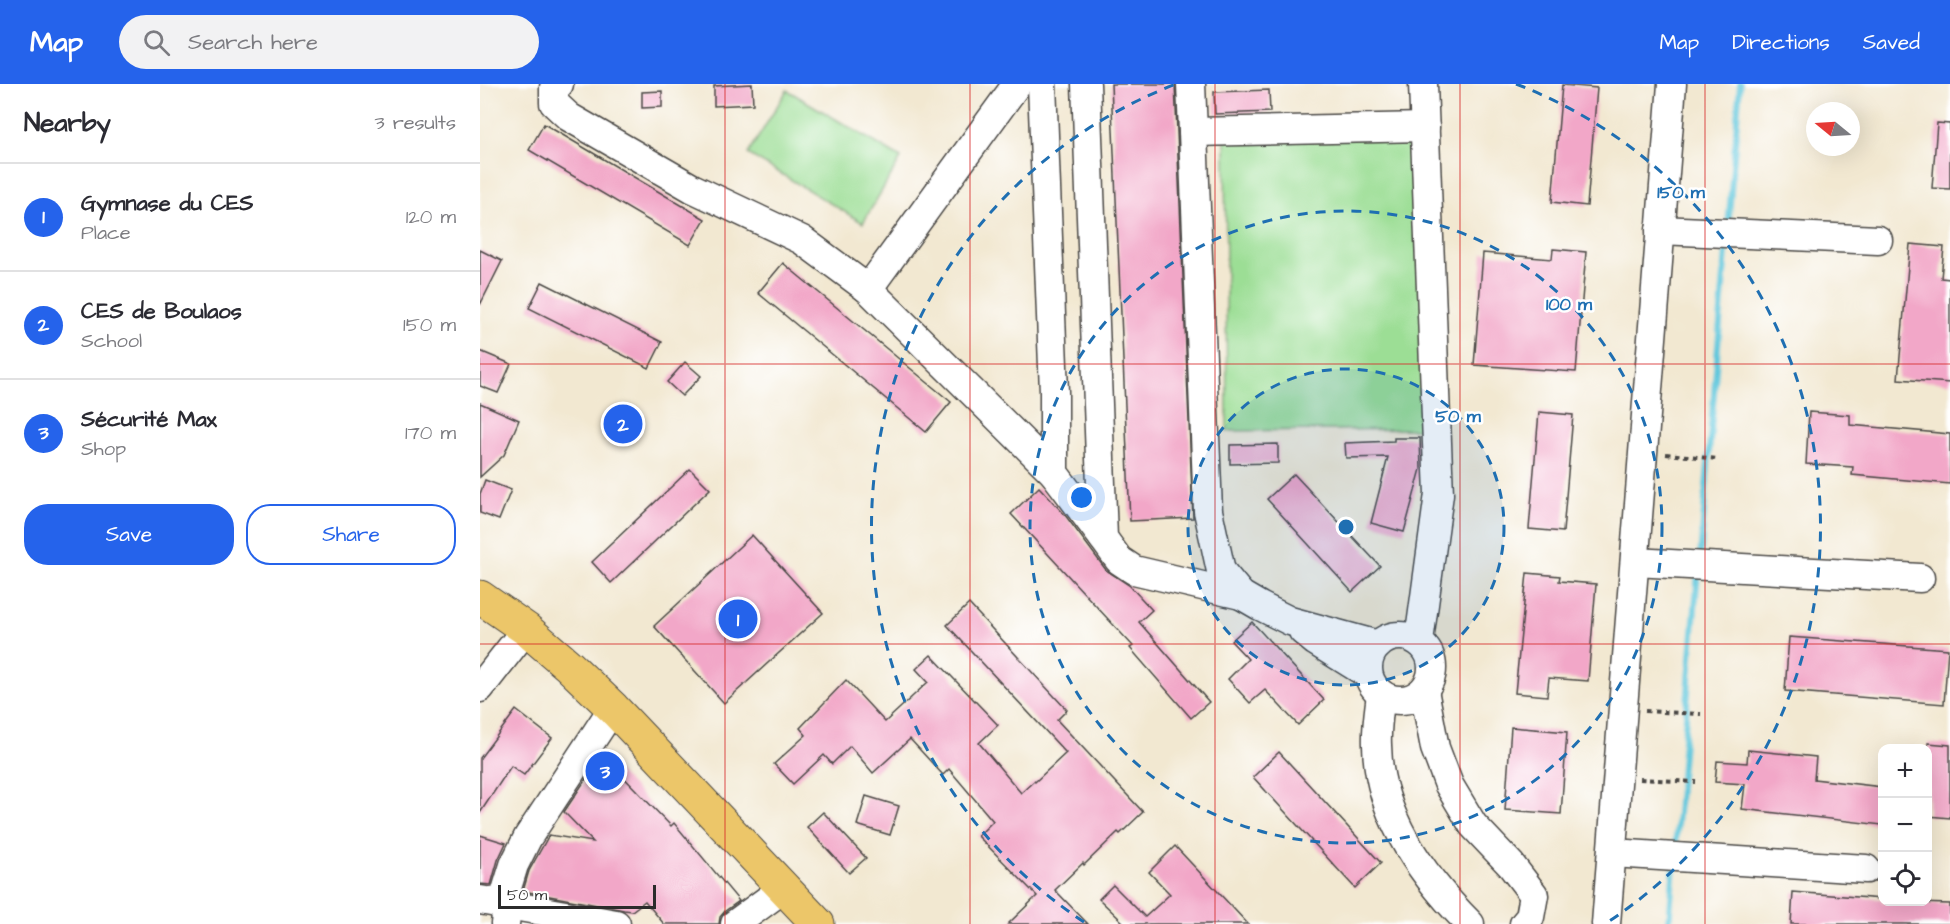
<!DOCTYPE html>
<meta charset="utf-8">
<style>
:root{--surface:#fff;--page:#f2f2f3;--text:#2b2b33;--muted:#7c7c81;--line:#e1e1e2;--accent:#2563eb}
body{margin:0;font-family:"Architects Daughter",sans-serif;background:var(--page);color:var(--text)}
.controls{position:absolute;right:18px;bottom:18px;display:grid;overflow:hidden;border-radius:12px;box-shadow:0 6px 24px #0002}
.controls button{width:54px;height:54px;display:grid;place-items:center;padding:0;border:0;border-bottom:2px solid var(--line);background:var(--surface);color:var(--text);font:30px sans-serif}
.compass{position:absolute;left:1326px;top:18px;width:54px;height:54px;border-radius:50%;background:var(--surface);box-shadow:0 6px 24px #0002;rotate:288deg}
.scale{position:absolute;left:18px;bottom:15px;width:158px;box-sizing:border-box;padding-left:6px;border:3px solid #2b2b2b;border-top:0;font-size:16px;line-height:21px;white-space:nowrap;color:#2b2b2b;-webkit-text-stroke:4px #fff;paint-order:stroke}
.you{position:absolute;left:602px;top:414px;width:21px;height:21px;margin:-15px;border:4px solid #fff;border-radius:50%;background:#1a73e8;box-shadow:0 0 0 9px #1a73e833}
.badge{display:grid;place-items:center;width:39px;height:39px;border-radius:50%;background:var(--accent);color:#fff;font-size:20px;font-weight:700}
.pin{position:absolute;translate:-50% -50%;border:3px solid #fff;box-shadow:0 2px 6px #0006}
.list{margin:0;padding:0;list-style:none}
h2{display:flex;justify-content:space-between;align-items:center;height:78px;margin:0;padding:0 24px;font-size:26px}
h2 small{font-size:20px;font-weight:400;color:var(--muted)}
.list li{display:grid;grid-template-columns:39px 1fr auto;gap:18px;align-items:center;box-sizing:border-box;height:108px;padding:0 24px;border-top:2px solid var(--line)}
.list b{display:block;font-size:22px;white-space:nowrap}
.list p{margin:0;font-size:20px;white-space:nowrap;color:var(--muted)}
.list em{font-size:20px;font-style:normal;color:var(--muted)}
.actions{display:flex;gap:12px;padding:18px 24px}
.actions a{flex:1;padding:14px 0;border:2px solid var(--accent);border-radius:24px;text-align:center;font-size:21px;color:var(--accent)}
.actions .main{background:var(--accent);color:#fff}
.icon{flex:none;width:33px;height:33px;fill:none;stroke:currentColor;stroke-width:2;stroke-linecap:round;stroke-linejoin:round}
.map{position:relative;flex:none;width:1470px;height:840px;overflow:hidden}
header{display:flex;align-items:center;gap:36px;box-sizing:border-box;height:84px;padding:0 30px;background:var(--accent);color:#fff}
header strong{font-size:28px}
nav{display:flex;gap:33px;margin-inline-start:auto;font-size:21px}
.search{width:420px;height:54px;background:var(--page);display:flex;align-items:center;gap:15px;box-sizing:border-box;padding:0 21px;border-radius:33px;color:var(--muted);font-size:22px}
main{display:flex}
aside{flex:1;background:var(--surface)}
.map>svg:first-child{display:block}
.green{fill:#9cde95;stroke:#648460;stroke-width:1.5}
.lines{fill:none;stroke-linecap:round;stroke-linejoin:round}
.stream{stroke:#60c7dc;stroke-width:6}
.building{fill:#f2a7c8}
.minor-casing{stroke:#494744;stroke-width:31}
.major-casing{stroke:#494744;stroke-width:35}
.path{stroke:#494744;stroke-width:4;stroke-dasharray:4.5 4.5;stroke-linecap:butt}
.minor{stroke:#fff;stroke-width:28}
.major{stroke:#ecc669;stroke-width:33}
.grid{fill:none;stroke:#d62828;stroke-width:1.5;stroke-opacity:0.55}
.ring{fill:none;stroke:#1f6fb2;stroke-width:3;stroke-dasharray:10 8}
.centre{fill:#1f6fb2;stroke:#fff;stroke-width:3}
.ring-label{font-size:18px;text-anchor:middle;font-weight:bold;fill:#1f6fb2;stroke:#fff;stroke-width:5;stroke-linejoin:round;paint-order:stroke}
</style>
<header>
<strong>Map</strong>
<div class="search"><svg class="icon" aria-label="search" viewBox="0 0 24 24"><circle cx="10" cy="10" r="6"/><path d="M15 15l6 6"/></svg>Search here</div>
<nav><a>Map</a><a>Directions</a><a>Saved</a></nav>
</header>
<main>
<aside>
<h2>Nearby<small>3 results</small></h2>
<ul class="list">
<li><span class="badge">1</span><div><b>Gymnase du CES</b><p>Place</p></div><em>120 m</em></li>
<li><span class="badge">2</span><div><b>CES de Boulaos</b><p>School</p></div><em>150 m</em></li>
<li><span class="badge">3</span><div><b>Sécurité Max</b><p>Shop</p></div><em>170 m</em></li>
</ul>
<div class="actions"><a class="main">Save</a><a>Share</a></div>
</aside>
<div class="map">
<svg width="1470" height="840" viewBox="0 0 1470 840">
<rect width="100%" height="100%" fill="#fff"/>
<filter id="ink" filterUnits="userSpaceOnUse"><feTurbulence type="fractalNoise" baseFrequency=".0167" numOctaves="2"/><feDisplacementMap in="SourceGraphic" scale="12" xChannelSelector="R" yChannelSelector="G"/><feConvolveMatrix kernelMatrix="1 2 1 2 8 2 1 2 1" color-interpolation-filters="sRGB"/></filter>
<filter id="wash" filterUnits="userSpaceOnUse"><feTurbulence type="fractalNoise" baseFrequency=".008" numOctaves="4" result="noise"/><feDisplacementMap in="SourceGraphic" scale="24" xChannelSelector="R" yChannelSelector="G"/><feGaussianBlur stdDeviation="1.35" result="paint"/><feColorMatrix in="noise" values="0 0 0 0 0 0 0 0 0 0 0 0 0 0 0 0 0 1.4 0 .05"/><feComposite in="paint" operator="in"/></filter>
<g filter="url(#wash)">
<rect width="100%" height="100%" fill="#f2e8d1"/>
<g class="green">
<polygon points="307,6 421,74 383,139 268,70"/>
<polygon points="941,53 944,345 747,347 745,55"/>
</g>
<g class="lines">
<g class="stream">
<polyline points="1248,143 1260,0"/>
<polyline points="1220,475 1247,156"/>
<polyline points="1195,765 1218,488"/>
<polyline points="1189,840 1194,781"/>
</g>
</g>
<g id="blocks">
<g class="building">
<polygon points="272,0 273,20 234,22 234,2"/>
<polygon points="631,0 695,0 713,434 650,437"/>
<polygon points="1082,1 1117,4 1107,122 1072,118"/>
<polygon points="789,6 790,28 735,30 734,8"/>
<polygon points="182,7 182,23 162,24 162,8"/>
<polygon points="1457,39 1470,40 1470,105 1452,104"/>
<polygon points="64,40 225,135 210,161 49,66"/>
<polygon points="1430,160 1464,163 1461,194 1470,195 1470,299 1418,295"/>
<polygon points="1073,165 1106,168 1096,288 994,281 1003,169 1072,175"/>
<polygon points="0,166 22,177 0,221"/>
<polygon points="303,179 471,318 446,348 278,209"/>
<polygon points="62,198 182,258 169,284 49,224"/>
<polygon points="0,267 31,280 18,309 0,302"/>
<polygon points="205,278 221,292 202,312 187,298"/>
<polygon points="0,319 39,336 24,371 0,393"/>
<polygon points="1059,328 1093,331 1083,448 1049,445"/>
<polygon points="1329,328 1370,331 1370,341 1470,350 1470,400 1372,391 1373,383 1326,380"/>
<polygon points="914,354 940,354 941,385 924,448 891,439 908,373 866,374 865,359 914,357"/>
<polygon points="798,360 798,379 750,380 750,361"/>
<polygon points="210,385 230,405 131,499 112,478"/>
<polygon points="814,390 900,482 872,508 787,415"/>
<polygon points="5,396 31,406 19,436 0,429 0,410"/>
<polygon points="559,403 585,431 626,486 650,502 672,526 659,538 729,618 711,634 650,564 653,562 531,430"/>
<polygon points="272,451 343,529 244,619 174,542"/>
<polygon points="1047,489 1080,492 1079,497 1116,500 1108,597 1069,594 1067,612 1035,609"/>
<polygon points="489,520 587,626 577,636 663,728 640,750 638,748 604,781 603,779 575,806 608,840 528,840 557,812 498,752 513,737 469,685 463,691 430,655 393,689 370,662 352,680 344,671 313,700 294,680 326,651 320,644 366,596 405,638 448,598 436,585 451,571 518,641 499,659 541,709 554,697 555,698 586,669 467,541"/>
<polygon points="772,538 844,616 818,641 785,606 770,619 748,595 768,575 751,557"/>
<polygon points="1309,553 1468,565 1464,620 1305,607"/>
<polygon points="36,626 72,654 44,691 31,682 0,729 0,674"/>
<polygon points="1031,643 1087,648 1081,730 1025,726"/>
<polygon points="1448,659 1470,661 1470,734 1448,732"/>
<polygon points="1268,666 1336,673 1334,695 1402,703 1402,741 1262,725 1265,700 1235,698 1237,677 1267,679"/>
<polygon points="799,668 901,779 875,804 773,693"/>
<polygon points="122,671 191,742 194,739 259,817 245,827 240,833 239,840 184,840 165,817 152,827 144,826 43,807 49,787 69,751 113,758 84,728"/>
<polygon points="386,712 419,722 410,751 377,741"/>
<polygon points="343,728 386,774 369,789 327,743"/>
<polygon points="0,751 26,759 18,776 11,801 0,800"/>
<polygon points="695,762 768,840 645,840 619,815 633,801 665,833 690,810 669,788"/>
<polygon points="1313,808 1402,815 1402,818 1470,820 1470,840 1311,840"/>
</g>
</g>
</g>
<g filter="url(#ink)">
<use href="#blocks" fill-opacity="0" stroke="#494744" stroke-width="1.5"/>
<g class="lines">
<g class="minor-casing">
<g id="minor">
<polyline points="79,0 74,4 74,19 89,33 212,104 322,156 388,205 574,389"/>
<polyline points="562,0 574,308 574,389 623,454"/>
<polyline points="606,0 623,454 639,476 654,486 761,511"/>
<polyline points="711,0 713,48"/>
<polyline points="1180,146 1398,156"/>
<polyline points="388,205 537,0"/>
<polyline points="1155,478 1440,494"/>
<polyline points="823,547 835,557 888,590"/>
<circle cx="920" cy="584" r="32"/>
<polyline points="939,557 959,410 943,0"/>
<polyline points="898,561 810,537 780,522 761,511 741,487 728,427 713,48 945,43"/>
<polyline points="0,604 46,545"/>
<polyline points="944,606 955,664 969,701 993,741 1031,781 1054,811 1050,833 1044,840"/>
<path d="M901,610C899,627 896,644 897,661C898,731 942,792 990,840"/>
<polyline points="1132,769 1386,785"/>
<polyline points="0,816 136,840"/>
<polyline points="25,840 26,832 22,820 34,781 48,753 133,624"/>
<polyline points="255,840 304,804"/>
<polyline points="1126,840 1192,0"/>
</g>
</g>
<g class="major-casing">
<polyline id="major" points="0,513 46,545 89,582 133,624 338,840"/>
</g>
<g class="path">
<polyline points="1186,370 1239,375"/>
<polyline points="1165,627 1221,630"/>
<polyline points="1160,695 1216,698"/>
</g>
<use href="#minor" class="minor"/>
<use href="#major" class="major"/>
</g>
</g>
<path class="grid" d="M245,0V840M490,0V840M735,0V840M980,0V840M1225,0V840M0,280H1470M0,560H1470"/>
<circle cx="866" cy="443" r="158" fill="#1f6fb2" fill-opacity=".12"/>
<g class="ring">
<circle cx="866" cy="443" r="158"/>
<circle cx="866" cy="443" r="316"/>
<path d="M604 838A474 474 0 0 1 696 0M1036 0A474 474 0 0 1 1128 838"/>
</g>
<circle cx="866" cy="443" r="9" class="centre"/>
<g class="ring-label">
<text x="1201" y="114">150 m</text>
<text x="1089" y="226">100 m</text>
<text x="978" y="338">50 m</text>
</g>
</svg>
<div class="controls">
<button>+</button>
<button>−</button>
<button><svg class="icon" aria-label="locate" viewBox="0 0 24 24"><circle cx="12" cy="12" r="6"/><path d="M12 2v4M12 18v4M2 12h4M18 12h4"/></svg></button>
</div>
<svg class="compass" viewBox="-18 -18 36 36"><path d="M0-13l5 13h-10z" fill="#e53935"/><path d="M0 13l5-13h-10z" fill="#7c7c81"/></svg>
<div class="scale">50 m</div>
<div class="you"></div>
<div class="pin badge" style="left:258px;top:535px">1</div>
<div class="pin badge" style="left:143px;top:340px">2</div>
<div class="pin badge" style="left:125px;top:687px">3</div>
</div>
</main>
